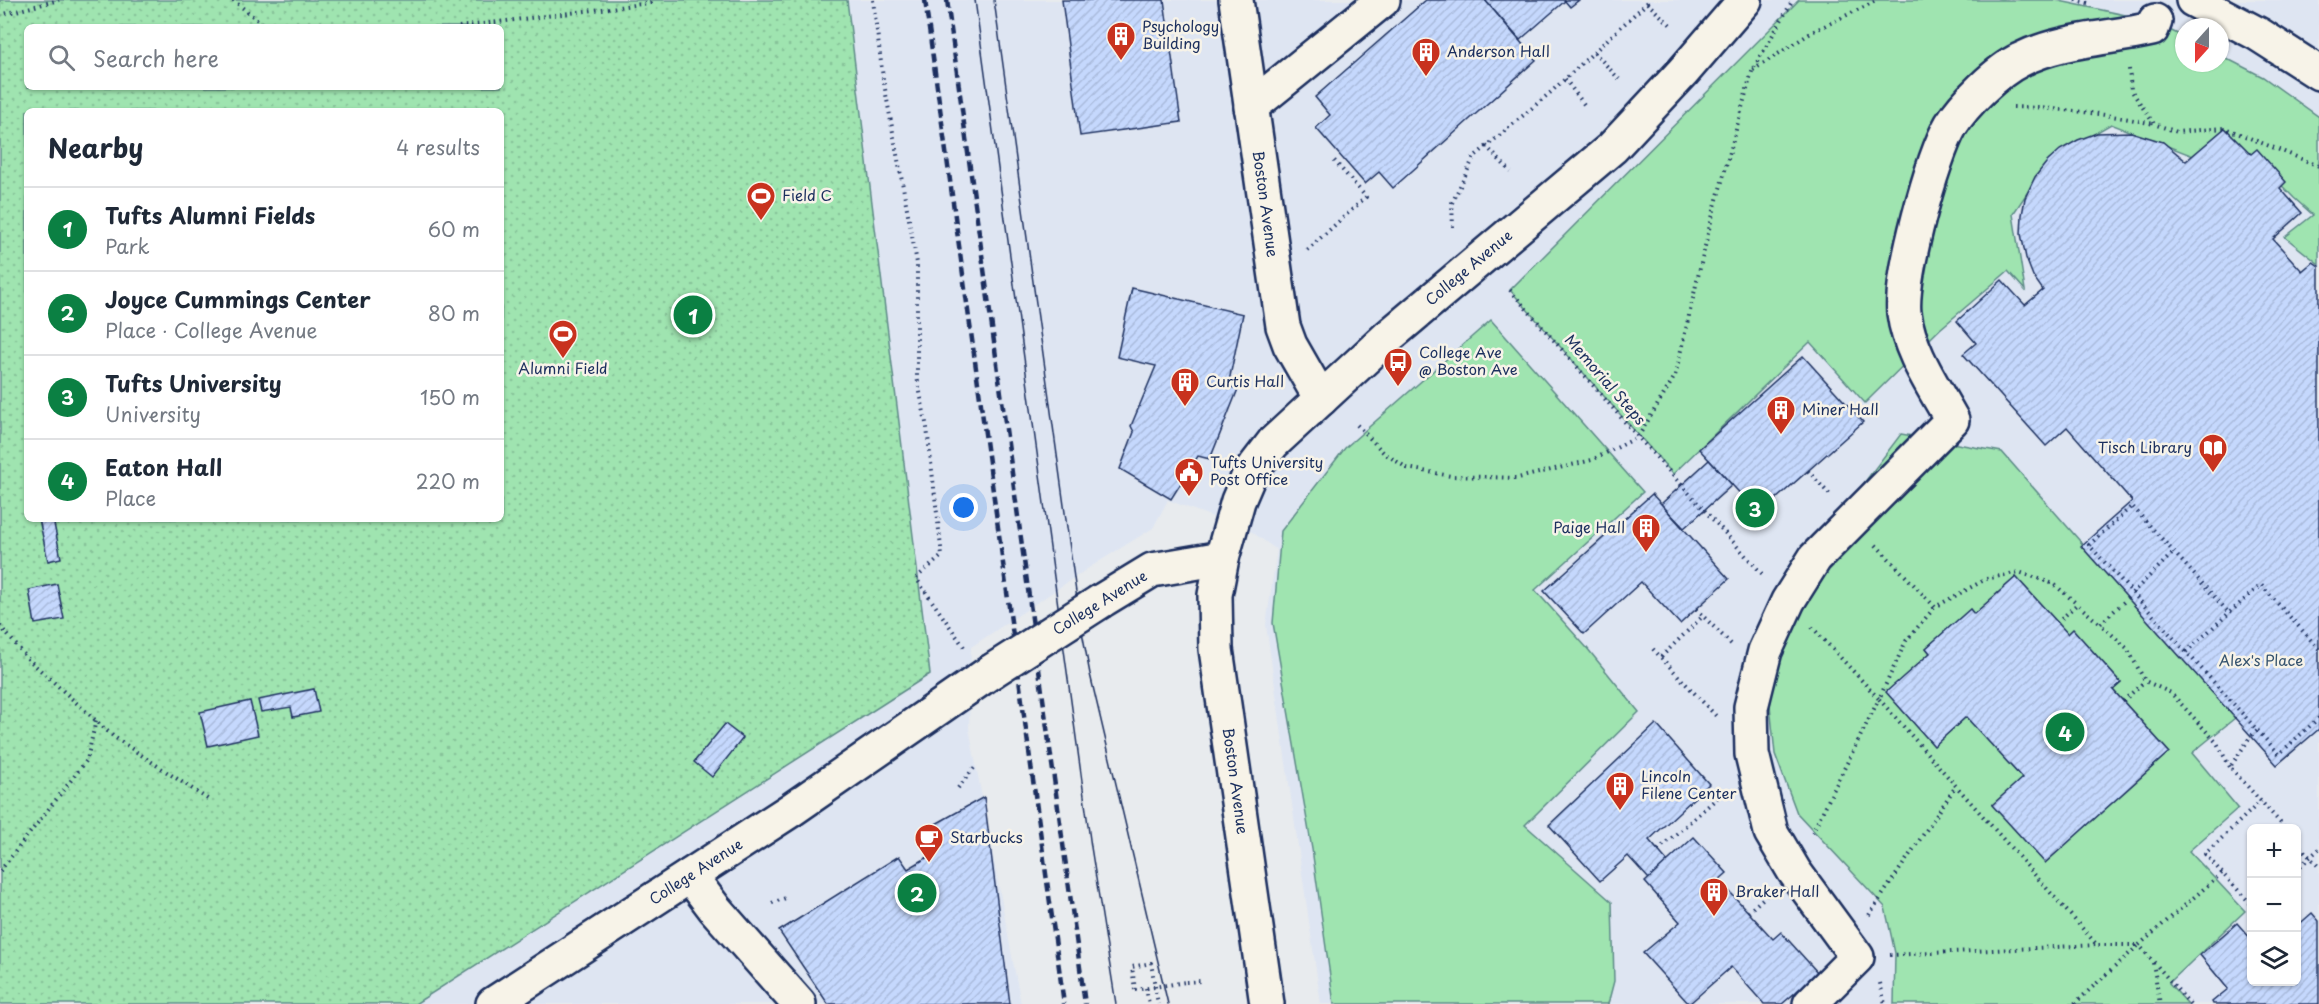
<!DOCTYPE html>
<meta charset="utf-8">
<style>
:root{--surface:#fff;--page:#f6f6f7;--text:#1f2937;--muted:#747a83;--line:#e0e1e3;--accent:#0b8043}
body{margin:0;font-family:"Playpen Sans",sans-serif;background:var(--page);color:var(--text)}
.controls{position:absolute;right:18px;bottom:18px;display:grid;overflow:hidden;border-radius:9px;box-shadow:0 2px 4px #0004}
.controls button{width:54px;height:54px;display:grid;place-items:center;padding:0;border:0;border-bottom:2px solid var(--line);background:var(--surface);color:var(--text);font:30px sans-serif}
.compass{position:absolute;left:2175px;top:18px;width:54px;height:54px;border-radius:50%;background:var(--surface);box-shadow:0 2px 4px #0004;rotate:201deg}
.you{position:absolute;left:964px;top:508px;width:21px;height:21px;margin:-15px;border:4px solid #fff;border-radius:50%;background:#1a73e8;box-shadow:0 0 0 9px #1a73e833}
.badge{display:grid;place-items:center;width:39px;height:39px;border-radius:50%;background:var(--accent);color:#fff;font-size:20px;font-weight:700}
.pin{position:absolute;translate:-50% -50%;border:3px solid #fff;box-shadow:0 2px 6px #0006}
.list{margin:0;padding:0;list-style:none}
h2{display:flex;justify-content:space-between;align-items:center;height:78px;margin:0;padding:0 24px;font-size:26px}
h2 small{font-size:20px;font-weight:400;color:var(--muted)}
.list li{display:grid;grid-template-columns:39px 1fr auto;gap:18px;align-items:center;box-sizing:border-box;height:84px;padding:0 24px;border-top:2px solid var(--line)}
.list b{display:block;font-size:22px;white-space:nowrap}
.list p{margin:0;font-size:20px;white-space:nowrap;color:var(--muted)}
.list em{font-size:20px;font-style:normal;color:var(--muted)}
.icon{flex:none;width:33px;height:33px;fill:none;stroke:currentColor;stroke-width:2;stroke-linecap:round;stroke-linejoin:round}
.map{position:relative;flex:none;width:2319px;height:1004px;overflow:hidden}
.search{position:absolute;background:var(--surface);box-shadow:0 2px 4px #0004;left:24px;top:24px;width:480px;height:66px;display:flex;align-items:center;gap:15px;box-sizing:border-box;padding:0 21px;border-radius:9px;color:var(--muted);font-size:22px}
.panel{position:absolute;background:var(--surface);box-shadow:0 2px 4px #0004;left:24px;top:108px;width:480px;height:414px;border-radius:9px}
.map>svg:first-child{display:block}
.built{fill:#dee5f2;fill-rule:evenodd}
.grass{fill:#9fe4b0;stroke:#5d8a87;stroke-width:1.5;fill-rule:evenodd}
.park{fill:url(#park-dots);stroke:#5d8a87;stroke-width:1.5;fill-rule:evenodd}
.building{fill:url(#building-hatch);stroke:#1b2f5e;stroke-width:1.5}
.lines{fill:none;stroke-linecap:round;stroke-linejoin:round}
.minor-casing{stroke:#1b2f5e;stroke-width:38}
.major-casing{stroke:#1b2f5e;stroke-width:38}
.path{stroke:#1b2f5e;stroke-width:4;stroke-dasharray:1.5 4.5;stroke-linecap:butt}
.minor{stroke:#f7f3e8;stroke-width:33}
.major{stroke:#f7f3e8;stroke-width:33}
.tram{stroke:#1b2f5e;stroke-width:1.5}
.rail{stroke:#1b2f5e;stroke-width:4.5;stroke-dasharray:9 4.5;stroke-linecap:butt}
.minor-bridge-casing{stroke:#1b2f5e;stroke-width:38;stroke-linecap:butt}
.path-bridge{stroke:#1b2f5e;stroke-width:4;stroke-dasharray:1.5 4.5;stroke-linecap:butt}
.minor-bridge{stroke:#f7f3e8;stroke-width:33}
.labels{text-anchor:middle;stroke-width:5;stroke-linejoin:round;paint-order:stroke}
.poi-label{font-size:15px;fill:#1b2f5e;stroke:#f7f3e8;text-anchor:start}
.street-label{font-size:15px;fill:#1b2f5e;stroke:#f7f3e8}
.park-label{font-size:15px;fill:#35536e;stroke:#f7f3e8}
</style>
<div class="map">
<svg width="2319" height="1004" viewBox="0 0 2319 1004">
<defs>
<pattern id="park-dots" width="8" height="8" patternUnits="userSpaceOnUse" patternTransform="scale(1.5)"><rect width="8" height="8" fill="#9fe4b0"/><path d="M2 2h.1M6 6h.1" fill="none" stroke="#88c49a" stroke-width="1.8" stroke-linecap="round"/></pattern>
<pattern id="building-hatch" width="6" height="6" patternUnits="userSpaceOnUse" patternTransform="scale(1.5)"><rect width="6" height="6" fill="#c5d8fd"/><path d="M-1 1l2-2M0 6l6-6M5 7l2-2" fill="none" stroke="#a9badb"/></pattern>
</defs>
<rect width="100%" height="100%" fill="#e8ebee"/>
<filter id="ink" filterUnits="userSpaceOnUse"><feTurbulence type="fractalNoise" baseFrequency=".0167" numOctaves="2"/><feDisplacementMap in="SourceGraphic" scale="12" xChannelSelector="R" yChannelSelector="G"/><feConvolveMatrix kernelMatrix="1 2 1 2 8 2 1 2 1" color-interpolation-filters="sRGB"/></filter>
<g filter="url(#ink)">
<path class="built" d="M0,0H2319V1004H1321L1266,625L1277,550L1252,532L1168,500L1153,528L1087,569L971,647L969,728L1021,1004H0ZM27,27H501V87H27ZM2184,27H2220V63H2184ZM27,111H501V519H27ZM2252,828H2296V982H2252Z"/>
<g class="grass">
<polygon points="1799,0 2055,0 2149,20 2184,37 2184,63 2220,63 2220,55 2263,77 2319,117 2319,264 2285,237 2313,215 2294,198 2225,128 2193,156 2111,124 2049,160 2013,214 2025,290 2008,271 1940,329 1865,403 1810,342 1673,474 1510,290"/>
<polygon points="1491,320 1643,492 1535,590 1587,648 1639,712 1525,825 1612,902 1614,981 1608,1004 1334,1004 1312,849 1273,623 1281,531 1345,448"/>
<path d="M1901,434L2002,452L2235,718L2192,753L2238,808L2189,851L2245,911L2169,983L2188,1004H1894L1895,953L1885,907L1797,813L1775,754L1770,705L1778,663L1780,594ZM2016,577L2068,634L2073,629L2121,683L2113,690L2169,752L2045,863L2022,778L1966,717L1934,746L1887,692L1930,653L1926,648L1970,609L1974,614Z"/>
</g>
<path class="park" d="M0,0H847L930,674L415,1004H0ZM27,27H501V87H27ZM27,111H501V519H27Z"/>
<g class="building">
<polygon points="1062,0 1164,0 1181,122 1080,136"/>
<polygon points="1426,0 1485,0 1536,60 1393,188 1379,172 1365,184 1316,128 1330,115 1315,97"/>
<polygon points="1485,0 1579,0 1570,7 1565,1 1520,40"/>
<polygon points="2225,128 2251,154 2257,149 2286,182 2280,188 2302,213 2273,239 2302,271 2313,262 2319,266 2319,729 2277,765 2081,546 2132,501 2067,427 2046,446 1963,354 1976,343 1957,321 2002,280 2025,305 2043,290 2033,276 2026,258 2021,234 2022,215 2025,198 2035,177 2046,163 2060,150 2078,140 2097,133 2131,132 2163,142 2186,161"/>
<polygon points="1132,288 1243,314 1228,386 1238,389 1210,459 1198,456 1171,499 1120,469 1134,432 1131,426 1156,366 1117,357"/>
<polygon points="1803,356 1863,422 1759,514 1699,449"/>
<polygon points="1709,460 1732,485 1684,528 1661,504"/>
<polygon points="1652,494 1729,579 1680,624 1641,582 1584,634 1544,591"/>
<polygon points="39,519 53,519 61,558 48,561"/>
<polygon points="2016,577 2068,634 2073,629 2121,683 2113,690 2169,752 2045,863 1992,805 2022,778 1966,717 1934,746 1886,692 1930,653 1926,648 1970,609 1974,614"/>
<polygon points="57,584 64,619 35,624 29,590"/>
<polygon points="314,689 319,712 293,717 291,707 261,712 258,700"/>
<polygon points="250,701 258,735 208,746 200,712"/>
<polygon points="725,724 743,738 712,777 694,762"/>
<polygon points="1656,724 1709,784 1649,840 1668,862 1649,879 1628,856 1600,881 1549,825"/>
<polygon points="984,797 1010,1004 828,1004 779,931 899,856 908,869 938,851 934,825"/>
<polygon points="1694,837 1727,873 1719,880 1773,939 1781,932 1818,973 1782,1004 1764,1004 1731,967 1689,1004 1643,953 1680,922 1645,882"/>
<polygon points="2312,913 2319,921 2319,1004 2213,1004 2212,1002 2228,989 2200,955 2237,923 2252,940 2252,982 2296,982 2296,927"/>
</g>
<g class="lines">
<g class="minor-casing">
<g id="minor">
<polyline points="1236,0 1283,326 1290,345 1321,399"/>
<polyline points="2193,0 2258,34 2319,73"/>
<polyline points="1251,107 1383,0"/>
<polyline points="1101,601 1152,570 1222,558"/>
<polyline points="690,876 715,909 799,1004"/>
<polyline points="493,1004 791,810 992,671"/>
<path d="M1810,1004L1857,957L1794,871L1771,832L1752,754L1751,707L1765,651L1788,601L1815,558L1952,420C1934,387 1909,352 1904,313C1900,276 1932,158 1951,125C1964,104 1997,71 2020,60C2061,39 2108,39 2152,29L2155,21"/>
</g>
</g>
<g class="major-casing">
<polyline id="major" points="1267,1004 1216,649 1215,595 1222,558 1238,501 1250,473 1273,443 1389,336 1612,148 1683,72 1745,0"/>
</g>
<g class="path">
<polyline points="233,0 266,27"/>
<polyline points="873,0 883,78 917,263 917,377 927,428 942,556 916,578 964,647"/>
<polyline points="2075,0 2088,3"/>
<polyline points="1647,3 1673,27"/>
<polyline points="0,15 59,0"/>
<polyline points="459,27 650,3 653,0"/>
<polyline points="1594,52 1619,79"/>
<polyline points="2129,69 2131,90 2154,124 2177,132 2225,128 2319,166"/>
<polyline points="1753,70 1814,31 1878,0"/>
<polyline points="1565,79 1586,107"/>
<path d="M2013,107C2061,108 2107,114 2154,124"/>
<polyline points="1486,146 1511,172"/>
<polyline points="1453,227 1452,203 1474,157 1551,92 1650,0"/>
<polyline points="1307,250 1366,197 1332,158"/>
<polyline points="1510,290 1638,437 1764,576"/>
<polyline points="1357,425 1384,453 1407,468 1451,476 1518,478 1592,460 1638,437 1675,376 1709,229 1752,71 1793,0"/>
<polyline points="1808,471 1830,495"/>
<polyline points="1876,545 1935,607 1986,579 2019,572 2054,584 2077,604"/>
<polyline points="2132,593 2174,552"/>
<polyline points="2128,598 2100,624 2127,648 2145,681 2171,693 2217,743 2230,767"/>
<polyline points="1696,609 1731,644"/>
<polyline points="2057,623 2077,604 2100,624"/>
<polyline points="0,626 28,659 114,737 209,800"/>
<polyline points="1812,627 1879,699 1906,641 1935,607"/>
<polyline points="1653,649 1717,717"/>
<polyline points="2319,649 2261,585 2229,613 2132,506 2089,545 2279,754 2319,718"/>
<polyline points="2186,652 2229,613"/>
<polyline points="1661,657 1703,616"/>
<polyline points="2123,701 2145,681"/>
<polyline points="2257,730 2251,736 2230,767 2285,828"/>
<polyline points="958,788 974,768"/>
<polyline points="1812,833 1879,699 2097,945 2139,945 2074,1004"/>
<polyline points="2296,842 2319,867"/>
<polyline points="1658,850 1725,791"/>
<polyline points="2296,870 2319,849"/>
<polyline points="0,871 87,760 96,720"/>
<polyline points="2222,873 2205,854 2261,801"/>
<polyline points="772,903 786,898"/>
<polyline points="1748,912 1768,894"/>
<polyline points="1869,915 1956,786"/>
<polyline points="1890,955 2097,945"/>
<polyline points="2153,963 2160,1004"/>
<polyline points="1186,982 1201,981"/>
<polyline points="1880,983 1885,1004"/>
<polyline points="1146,988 1149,1004"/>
<polyline points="1135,990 1132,967 1151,963 1158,1004"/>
<polyline points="2190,1004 2139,945 2222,873 2252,905"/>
</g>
<use href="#minor" class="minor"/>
<use href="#major" class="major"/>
<g class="tram">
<polyline points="975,0 1091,847 1116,1004"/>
<polyline points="994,0 1080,621 1090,674 1168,1004"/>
</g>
<g class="rail">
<polyline points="925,0 1064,1004"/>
<polyline points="947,0 1085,1004"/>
</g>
<g class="minor-bridge-casing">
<polyline id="minor-bridge" points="992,671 1101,601"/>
</g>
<polyline class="path-bridge" points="1135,990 1186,982"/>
<use href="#minor-bridge" class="minor-bridge"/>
</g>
</g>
<defs>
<g id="building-pin" transform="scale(1.5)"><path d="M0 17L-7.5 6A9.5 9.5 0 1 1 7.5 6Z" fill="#c8321e" stroke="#f7f3e8"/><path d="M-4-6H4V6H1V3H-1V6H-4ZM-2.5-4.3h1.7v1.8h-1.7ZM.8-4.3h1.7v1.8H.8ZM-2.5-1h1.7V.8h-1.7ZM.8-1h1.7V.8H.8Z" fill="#fff"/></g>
<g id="stadium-pin" transform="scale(1.5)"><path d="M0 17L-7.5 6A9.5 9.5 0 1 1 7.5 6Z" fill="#c8321e" stroke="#f7f3e8"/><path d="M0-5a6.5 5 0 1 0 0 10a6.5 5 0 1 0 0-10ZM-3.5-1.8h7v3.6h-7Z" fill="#fff"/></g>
<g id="bus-pin" transform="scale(1.5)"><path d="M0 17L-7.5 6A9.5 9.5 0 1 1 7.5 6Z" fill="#c8321e" stroke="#f7f3e8"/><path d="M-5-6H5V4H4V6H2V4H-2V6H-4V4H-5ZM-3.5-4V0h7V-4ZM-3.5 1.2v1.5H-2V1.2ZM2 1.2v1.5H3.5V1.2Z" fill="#fff"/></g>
<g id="library-pin" transform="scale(1.5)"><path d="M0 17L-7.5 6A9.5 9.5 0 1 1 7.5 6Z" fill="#c8321e" stroke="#f7f3e8"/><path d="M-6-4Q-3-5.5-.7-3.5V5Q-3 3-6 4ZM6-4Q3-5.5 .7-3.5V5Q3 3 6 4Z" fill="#fff"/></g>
<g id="civic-pin" transform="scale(1.5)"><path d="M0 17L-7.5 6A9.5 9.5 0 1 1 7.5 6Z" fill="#c8321e" stroke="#f7f3e8"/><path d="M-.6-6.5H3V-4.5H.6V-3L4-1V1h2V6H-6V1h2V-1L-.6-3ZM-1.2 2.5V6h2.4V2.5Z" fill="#fff"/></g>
<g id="cafe-pin" transform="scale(1.5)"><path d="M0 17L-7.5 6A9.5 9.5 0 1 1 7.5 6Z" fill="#c8321e" stroke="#f7f3e8"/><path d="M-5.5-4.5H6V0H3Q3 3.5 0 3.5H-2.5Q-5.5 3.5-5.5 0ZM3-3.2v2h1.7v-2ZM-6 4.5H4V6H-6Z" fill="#fff"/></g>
</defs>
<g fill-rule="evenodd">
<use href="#building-pin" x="1121" y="36"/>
<use href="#building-pin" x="1426" y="52"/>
<use href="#stadium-pin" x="761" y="196"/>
<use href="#stadium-pin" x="563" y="334"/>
<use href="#bus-pin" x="1398" y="362"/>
<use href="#building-pin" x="1185" y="382"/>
<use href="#building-pin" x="1781" y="410"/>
<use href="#library-pin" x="2213" y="448"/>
<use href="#civic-pin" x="1189" y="472"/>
<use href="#building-pin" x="1646" y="528"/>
<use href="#building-pin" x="1620" y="786"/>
<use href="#cafe-pin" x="929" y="838"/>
<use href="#building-pin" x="1714" y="892"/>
</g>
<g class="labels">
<g class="poi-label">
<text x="1142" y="32">Psychology<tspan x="1142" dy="17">Building</tspan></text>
<text x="1447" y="57">Anderson Hall</text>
<text x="782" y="201">Field C</text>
<text x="1419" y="358">College Ave<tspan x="1419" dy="17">@ Boston Ave</tspan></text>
<text x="563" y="374" text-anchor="middle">Alumni Field</text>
<text x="1206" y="387">Curtis Hall</text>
<text x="1802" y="415">Miner Hall</text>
<text x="2192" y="453" text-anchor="end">Tisch Library</text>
<text x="1210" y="468">Tufts University<tspan x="1210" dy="17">Post Office</tspan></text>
<text x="1625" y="533" text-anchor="end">Paige Hall</text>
<text x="1641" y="782">Lincoln<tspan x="1641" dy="17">Filene Center</tspan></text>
<text x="950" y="843">Starbucks</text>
<text x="1735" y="897">Braker Hall</text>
</g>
<g class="street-label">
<text transform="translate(1265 204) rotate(82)" y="5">Boston Avenue</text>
<text transform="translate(1469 268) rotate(-40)" y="5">College Avenue</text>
<text transform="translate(1605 380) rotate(49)" y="5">Memorial Steps</text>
<text transform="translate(1100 603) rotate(-32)" y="5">College Avenue</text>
<text transform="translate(1235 781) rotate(82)" y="5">Boston Avenue</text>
<text transform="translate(696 872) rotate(-33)" y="5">College Avenue</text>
</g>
<g class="park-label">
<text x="2261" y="666">Alex's Place</text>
</g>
</g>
</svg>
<div class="controls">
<button>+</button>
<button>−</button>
<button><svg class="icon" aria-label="layers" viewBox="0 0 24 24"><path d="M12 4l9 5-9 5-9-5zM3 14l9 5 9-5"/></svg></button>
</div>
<svg class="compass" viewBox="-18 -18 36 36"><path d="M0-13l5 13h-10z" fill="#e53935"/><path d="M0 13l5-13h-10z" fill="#747a83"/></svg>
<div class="you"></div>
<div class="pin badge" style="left:693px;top:315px">1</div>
<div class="pin badge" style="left:917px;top:893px">2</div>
<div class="pin badge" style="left:1755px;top:508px">3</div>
<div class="pin badge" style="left:2065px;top:732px">4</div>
<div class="search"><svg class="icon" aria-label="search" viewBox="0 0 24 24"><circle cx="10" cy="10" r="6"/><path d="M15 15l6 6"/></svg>Search here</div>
<section class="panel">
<h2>Nearby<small>4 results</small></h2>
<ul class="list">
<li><span class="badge">1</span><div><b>Tufts Alumni Fields</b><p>Park</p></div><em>60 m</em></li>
<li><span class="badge">2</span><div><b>Joyce Cummings Center</b><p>Place · College Avenue</p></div><em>80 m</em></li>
<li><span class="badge">3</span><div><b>Tufts University</b><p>University</p></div><em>150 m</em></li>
<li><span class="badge">4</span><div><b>Eaton Hall</b><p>Place</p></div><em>220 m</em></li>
</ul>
</section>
</div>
